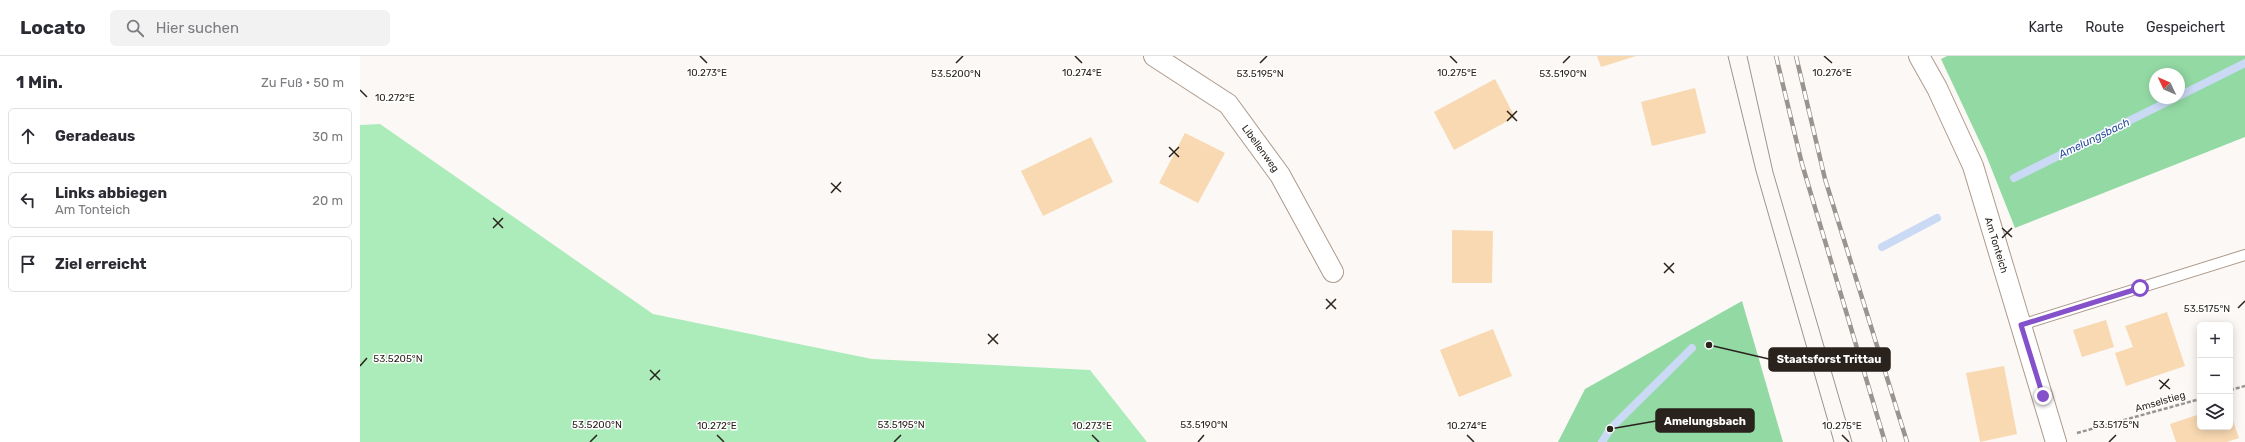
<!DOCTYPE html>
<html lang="de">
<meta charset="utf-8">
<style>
:root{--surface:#fff;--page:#f2f2f3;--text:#2b2b33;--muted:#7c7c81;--line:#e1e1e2}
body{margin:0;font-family:Rubik,sans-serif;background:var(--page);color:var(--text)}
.controls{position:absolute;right:12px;bottom:12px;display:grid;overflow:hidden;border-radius:6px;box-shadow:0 2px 10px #0003}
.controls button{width:36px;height:36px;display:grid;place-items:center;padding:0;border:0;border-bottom:1px solid var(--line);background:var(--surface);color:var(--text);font:20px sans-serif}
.compass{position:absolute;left:1789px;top:12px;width:36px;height:36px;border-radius:50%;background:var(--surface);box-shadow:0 2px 10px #0003;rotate:314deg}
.stop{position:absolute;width:12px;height:12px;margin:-9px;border:3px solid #8451ca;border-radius:50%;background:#fff}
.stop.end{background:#8451ca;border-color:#fff;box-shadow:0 1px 4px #0008}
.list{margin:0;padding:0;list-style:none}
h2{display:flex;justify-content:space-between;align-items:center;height:52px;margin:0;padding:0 16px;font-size:17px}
h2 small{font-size:13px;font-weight:400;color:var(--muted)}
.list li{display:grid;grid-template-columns:26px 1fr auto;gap:12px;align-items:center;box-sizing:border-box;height:56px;margin:0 8px 8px;padding:0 8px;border:1px solid var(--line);border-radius:6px}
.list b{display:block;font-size:15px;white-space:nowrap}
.list p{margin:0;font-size:13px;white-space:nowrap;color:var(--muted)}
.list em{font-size:13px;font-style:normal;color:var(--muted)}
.icon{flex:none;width:22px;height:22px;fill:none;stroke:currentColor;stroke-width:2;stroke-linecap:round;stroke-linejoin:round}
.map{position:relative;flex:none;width:1885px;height:386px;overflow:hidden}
header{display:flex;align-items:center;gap:24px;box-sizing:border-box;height:56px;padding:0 20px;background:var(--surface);border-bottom:1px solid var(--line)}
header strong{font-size:19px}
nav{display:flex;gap:22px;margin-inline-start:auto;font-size:14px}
.search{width:280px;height:36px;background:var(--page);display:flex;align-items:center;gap:10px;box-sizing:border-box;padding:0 14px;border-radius:6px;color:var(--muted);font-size:15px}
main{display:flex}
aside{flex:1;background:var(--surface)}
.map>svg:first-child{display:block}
.green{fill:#abecba}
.forest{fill:#93d9a4;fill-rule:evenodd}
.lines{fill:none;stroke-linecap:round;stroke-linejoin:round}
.stream{stroke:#cad9f4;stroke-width:8}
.building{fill:#f8d9b2}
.lane-casing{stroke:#ac9a8c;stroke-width:12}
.street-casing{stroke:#ac9a8c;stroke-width:22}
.path{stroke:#9a9490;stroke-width:2.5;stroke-dasharray:4 2;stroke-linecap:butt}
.lane{stroke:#fff;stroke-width:10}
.street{stroke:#fff;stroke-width:20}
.tram{stroke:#99948f;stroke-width:1}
.rail-casing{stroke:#99948f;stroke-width:4.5}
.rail{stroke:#fff;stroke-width:3;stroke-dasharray:9;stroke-linecap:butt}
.route{stroke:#8451ca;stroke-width:5}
.ticks{fill:none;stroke:#2a231d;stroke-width:1.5}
.labels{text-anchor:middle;stroke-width:3;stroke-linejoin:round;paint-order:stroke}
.street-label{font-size:10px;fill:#2a231d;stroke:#fff}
.water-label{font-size:11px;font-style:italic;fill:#29509c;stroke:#fff}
.ticks-label{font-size:10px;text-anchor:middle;fill:#2a231d;stroke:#fff;stroke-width:3;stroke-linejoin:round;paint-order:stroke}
.leader{fill:none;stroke:#2a231d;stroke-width:1.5}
.callout-dot{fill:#2a231d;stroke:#fff;stroke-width:1.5}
.callout{fill:#2a231d;stroke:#2a231d;stroke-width:1.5}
.callout-label{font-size:11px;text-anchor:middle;font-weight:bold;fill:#fff}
</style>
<header>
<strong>Locato</strong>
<div class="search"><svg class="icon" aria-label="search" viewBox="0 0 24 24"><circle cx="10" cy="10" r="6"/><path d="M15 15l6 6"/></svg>Hier suchen</div>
<nav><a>Karte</a><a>Route</a><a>Gespeichert</a></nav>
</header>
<main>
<aside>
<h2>1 Min.<small>Zu Fuß · 50 m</small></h2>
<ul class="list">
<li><svg class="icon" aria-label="ahead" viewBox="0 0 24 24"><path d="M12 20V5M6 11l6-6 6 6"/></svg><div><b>Geradeaus</b></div><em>30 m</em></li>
<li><svg class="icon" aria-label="left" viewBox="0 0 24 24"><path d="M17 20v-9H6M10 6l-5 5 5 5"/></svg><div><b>Links abbiegen</b><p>Am Tonteich</p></div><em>20 m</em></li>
<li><svg class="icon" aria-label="arrive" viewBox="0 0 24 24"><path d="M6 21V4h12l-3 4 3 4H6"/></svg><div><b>Ziel erreicht</b></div></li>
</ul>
</aside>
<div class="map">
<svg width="1885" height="386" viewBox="0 0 1885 386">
<rect width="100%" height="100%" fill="#fcf8f5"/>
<polygon class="green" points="20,68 293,258 512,303 730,314 787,386 0,386 0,69"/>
<g class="forest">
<path d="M1587,0H1885V81L1655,172L1626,99L1581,3ZM1795,18H1819V42H1795Z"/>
<polygon points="1382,245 1423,386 1198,386 1225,333"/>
</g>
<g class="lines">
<g class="stream">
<polyline points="1819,40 1885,7"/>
<polyline points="1654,122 1815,42"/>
<polyline points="1522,191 1577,162"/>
<polyline points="1242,386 1250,373 1332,292"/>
</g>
</g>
<g class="building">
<polygon points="1237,0 1276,0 1241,11"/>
<polygon points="1135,23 1155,61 1094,94 1074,56"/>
<polygon points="1335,32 1346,77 1292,90 1281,46"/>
<polygon points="825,77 865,97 838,147 799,127"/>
<polygon points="731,81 753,126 683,160 661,115"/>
<polygon points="1092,174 1133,175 1132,227 1092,227"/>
<polygon points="1807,256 1825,310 1766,330 1755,297 1773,291 1765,270"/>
<polygon points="1746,264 1754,291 1722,301 1713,274"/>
<polygon points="1133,273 1152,320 1099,341 1080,294"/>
<polygon points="1644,310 1657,378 1620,386 1606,317"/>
<polygon points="1870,356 1879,382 1867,386 1816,386 1810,368 1840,358 1840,371 1870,371"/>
</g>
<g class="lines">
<g class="lane-casing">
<polyline id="lane" points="1661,269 1885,199"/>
</g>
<g class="street-casing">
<g id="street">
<polyline points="794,0 868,48 920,119 973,216"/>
<polyline points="1559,0 1577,32 1613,110 1696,386"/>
</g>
</g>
<g class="path">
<polyline points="1870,334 1885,330"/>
<polyline points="1717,377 1840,343"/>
</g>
<use href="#lane" class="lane"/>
<use href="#street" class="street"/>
<g class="tram">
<polyline points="1368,0 1396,115 1474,386"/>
<polyline points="1387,0 1413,116 1492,386"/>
</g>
<g class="rail-casing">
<g id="rail">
<polyline points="1416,0 1442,108 1525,386"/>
<polyline points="1436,0 1465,123 1547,386"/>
</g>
</g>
<use href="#rail" class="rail"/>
</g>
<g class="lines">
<polyline class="route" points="1683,340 1661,269 1780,232"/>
</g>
<path class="ticks" d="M340,0L347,7M715,0L722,7M1090,0L1097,7M1464,0L1472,7M596,7L603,0M900,7L907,0M1203,7L1210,0M0,34L7,41M1147,55L1157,65M1147,65L1157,55M809,91L819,101M809,101L819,91M471,127L481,136M471,137L481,126M133,162L143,172M133,172L143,162M1642,172L1652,181M1642,182L1652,172M1304,207L1314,217M1304,217L1314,207M966,243L976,253M1878,252L1885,245M966,253L976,243M628,278L638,288M628,288L638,278M0,310L7,302M290,314L300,324M290,324L300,314M1799,324L1810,333M1800,333L1809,323M357,379L364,386M732,379L739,386M1107,379L1114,386M1482,379L1489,386M230,386L237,379M534,386L541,379M838,386L844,379M1749,386L1756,379"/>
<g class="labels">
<g class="street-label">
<text transform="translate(901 92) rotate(54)" y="4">Libellenweg</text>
<text transform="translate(1637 189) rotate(73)" y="4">Am Tonteich</text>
<text transform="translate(1800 345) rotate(-16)" y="4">Amselstieg</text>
</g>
<g class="water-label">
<text transform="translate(1734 82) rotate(-26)" y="4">Amelungsbach</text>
</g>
</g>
<g class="ticks-label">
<text x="347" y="20">10.273°E</text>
<text x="722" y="20">10.274°E</text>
<text x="1097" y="20">10.275°E</text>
<text x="1472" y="20">10.276°E</text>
<text x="596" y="21">53.5200°N</text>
<text x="900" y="21">53.5195°N</text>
<text x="1203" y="21">53.5190°N</text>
<text x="35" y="45">10.272°E</text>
<text x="1847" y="256">53.5175°N</text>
<text x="38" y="306">53.5205°N</text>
<text x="237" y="372">53.5200°N</text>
<text x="541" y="372">53.5195°N</text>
<text x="844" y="372">53.5190°N</text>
<text x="1756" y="372">53.5175°N</text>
<text x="357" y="373">10.272°E</text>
<text x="732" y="373">10.273°E</text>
<text x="1107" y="373">10.274°E</text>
<text x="1482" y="373">10.275°E</text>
</g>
<path class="leader" d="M1349 289L1409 303M1250 373L1296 365"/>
<g class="callout-dot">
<circle cx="1349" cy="289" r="4"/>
<circle cx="1250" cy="373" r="4"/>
</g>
<g class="callout">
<rect x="1409" y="292" width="121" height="23" rx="4"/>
<rect x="1296" y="353" width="98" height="23" rx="4"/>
</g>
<g class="callout-label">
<text x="1469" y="307">Staatsforst Trittau</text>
<text x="1345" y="369">Amelungsbach</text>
</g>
</svg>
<div class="controls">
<button>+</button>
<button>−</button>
<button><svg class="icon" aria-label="layers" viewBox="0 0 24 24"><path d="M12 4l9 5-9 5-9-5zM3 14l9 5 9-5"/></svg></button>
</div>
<svg class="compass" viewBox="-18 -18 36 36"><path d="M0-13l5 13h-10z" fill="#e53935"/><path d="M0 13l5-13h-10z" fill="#7c7c81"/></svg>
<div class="stop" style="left:1780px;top:232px"></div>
<div class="stop end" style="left:1683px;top:340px"></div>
</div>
</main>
